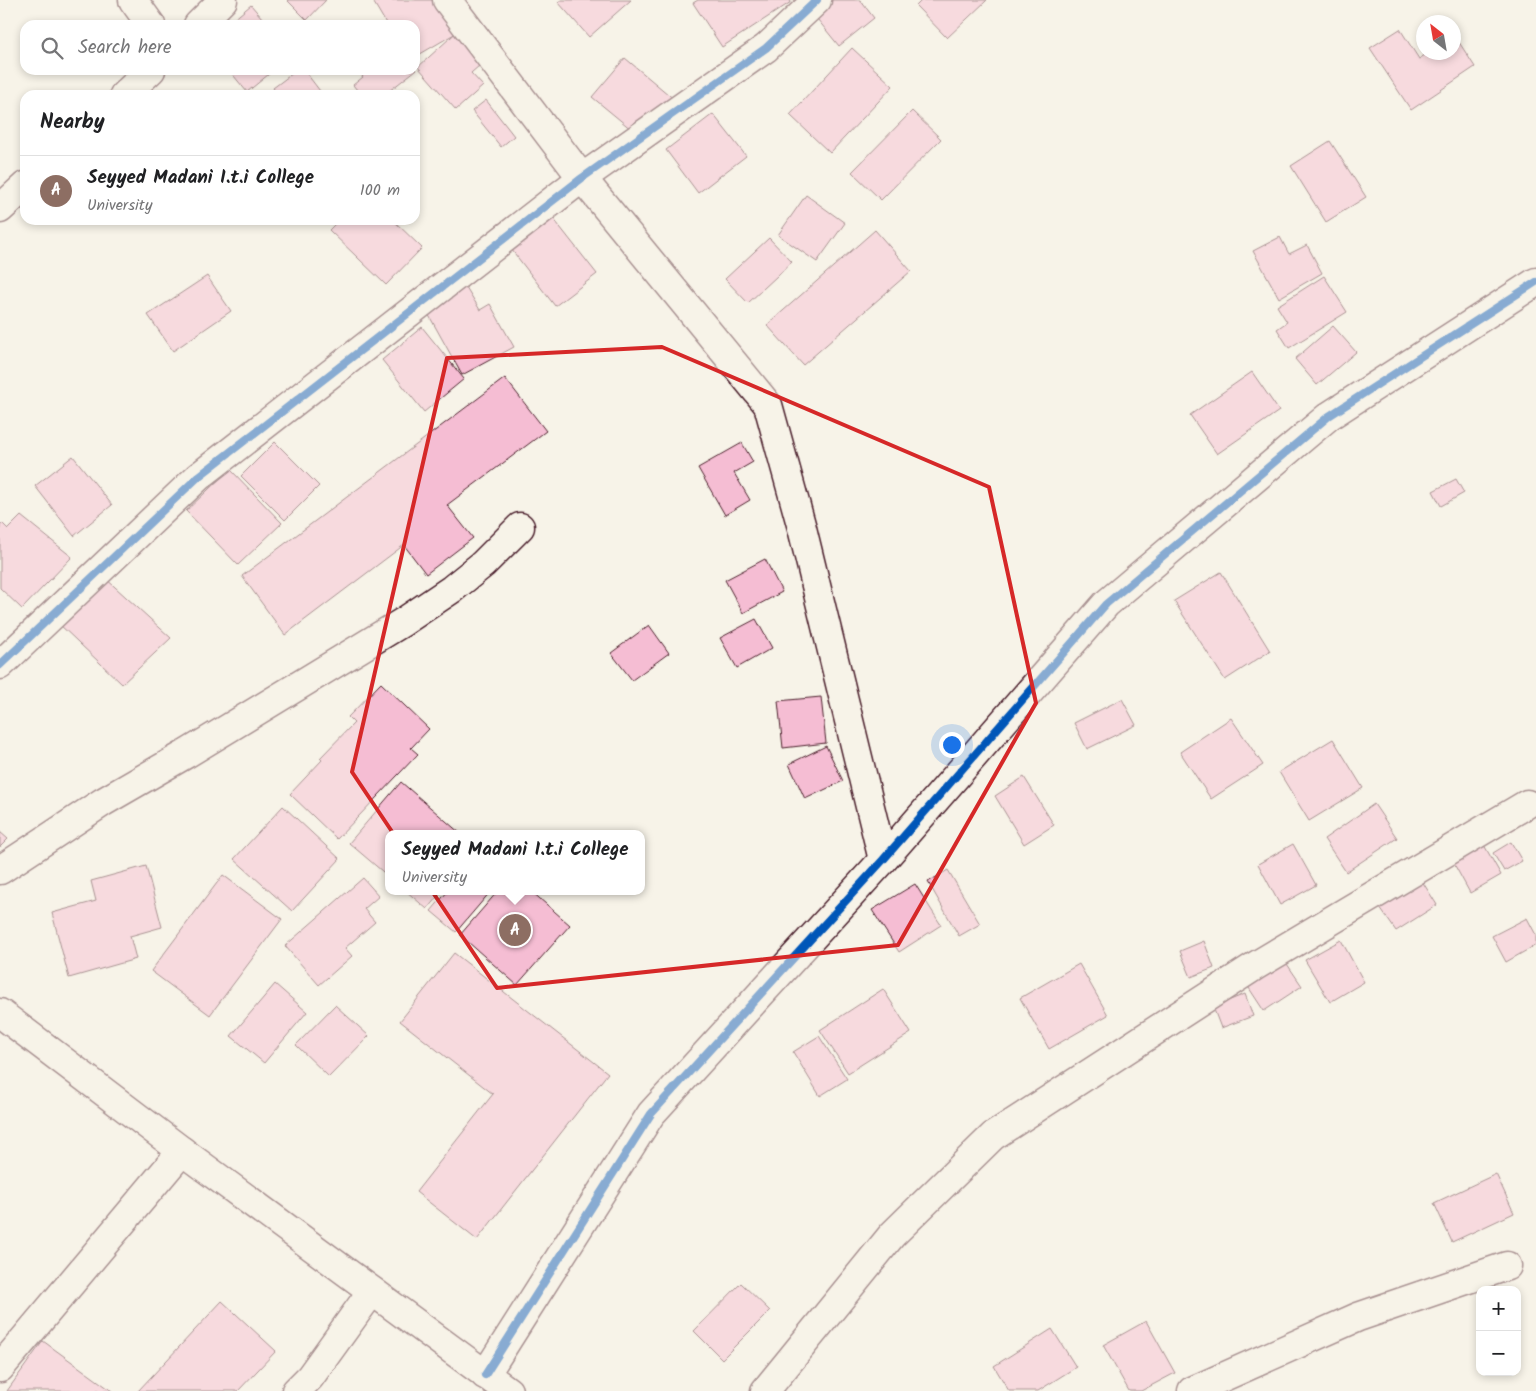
<!DOCTYPE html>
<meta charset="utf-8">
<style>
:root{--surface:#fff;--page:#f6f6f6;--text:#202124;--muted:#757577;--line:#e0e0e0;--accent:#db2777}
body{margin:0;font-family:Kalam,sans-serif;background:var(--page);color:var(--text)}
.controls{position:absolute;right:15px;bottom:15px;display:grid;overflow:hidden;border-radius:10px;box-shadow:0 2px 8px #0003}
.controls button{width:45px;height:45px;display:grid;place-items:center;padding:0;border:0;border-bottom:1px solid var(--line);background:var(--surface);color:var(--text);font:25px sans-serif}
.compass{position:absolute;left:1416px;top:15px;width:45px;height:45px;border-radius:50%;background:var(--surface);box-shadow:0 2px 8px #0003;rotate:329deg}
.you{position:absolute;left:951px;top:744px;width:18px;height:18px;margin:-12px;border:4px solid #fff;border-radius:50%;background:#1a73e8;box-shadow:0 0 0 8px #1a73e833}
.badge{display:grid;place-items:center;width:32px;height:32px;border-radius:50%;background:var(--accent);color:#fff;font-size:16px;font-weight:700}
.pin{position:absolute;translate:-50% -50%;border:2px solid #fff;box-shadow:0 1px 5px #0006}
.popup{position:absolute;left:385px;top:830px;width:260px;height:65px;box-sizing:border-box;display:grid;place-content:center;border-radius:10px;background:var(--surface);filter:drop-shadow(0 1px 4px #0005);font-size:16px;white-space:nowrap;color:var(--muted)}
.popup b{font-size:19px;color:var(--text)}
.popup::after{content:'';position:absolute;left:50%;top:100%;margin-left:-10px;border:10px solid transparent;border-top-color:var(--surface)}
.list{margin:0;padding:0;list-style:none}
h2{display:flex;justify-content:space-between;align-items:center;height:65px;margin:0;padding:0 20px;font-size:21px}
h2 small{font-size:16px;font-weight:400;color:var(--muted)}
.list li{display:grid;grid-template-columns:32px 1fr auto;gap:15px;align-items:center;box-sizing:border-box;height:70px;padding:0 20px;border-top:1px solid var(--line)}
.list b{display:block;font-size:19px;white-space:nowrap}
.list p{margin:0;font-size:16px;white-space:nowrap;color:var(--muted)}
.list em{font-size:16px;font-style:normal;color:var(--muted)}
.icon{flex:none;width:28px;height:28px;fill:none;stroke:currentColor;stroke-width:2;stroke-linecap:round;stroke-linejoin:round}
.map{position:relative;flex:none;width:1536px;height:1391px;overflow:hidden}
.search{position:absolute;background:var(--surface);box-shadow:0 2px 8px #0003;left:20px;top:20px;width:400px;height:55px;display:flex;align-items:center;gap:12px;box-sizing:border-box;padding:0 18px;border-radius:15px;color:var(--muted);font-size:19px}
.panel{position:absolute;background:var(--surface);box-shadow:0 2px 8px #0003;left:20px;top:90px;width:400px;height:135px;border-radius:15px}
.map>svg:first-child{display:block}
.building{fill:#f5bdd3;stroke:#4a1f2b}
.lines{fill:none;stroke-linecap:round;stroke-linejoin:round}
.minor-casing{stroke:#4a1f2b;stroke-width:31}
.minor{stroke:#f7f3e8;stroke-width:28}
.cycleway-casing{stroke:#f7f3e8;stroke-width:11}
.cycleway{stroke:#0057b8;stroke-width:8}
.marked{fill:none;stroke:#d62828;stroke-width:4;stroke-linejoin:round}
</style>
<div class="map">
<svg width="1536" height="1391" viewBox="0 0 1536 1391">
<rect width="100%" height="100%" fill="#f7f3e8"/>
<filter id="ink" filterUnits="userSpaceOnUse"><feTurbulence type="fractalNoise" baseFrequency=".02" numOctaves="2"/><feDisplacementMap in="SourceGraphic" scale="10" xChannelSelector="R" yChannelSelector="G"/><feConvolveMatrix kernelMatrix="1 2 1 2 8 2 1 2 1" color-interpolation-filters="sRGB"/></filter>
<g filter="url(#ink)">
<g class="building">
<polygon points="287,0 326,0 307,20"/>
<polygon points="379,0 436,0 456,33 415,57 415,25 387,25 374,3"/>
<polygon points="561,0 631,0 589,37 558,2"/>
<polygon points="698,0 790,0 791,2 722,47 693,3"/>
<polygon points="821,0 860,0 874,18 839,46 809,9"/>
<polygon points="922,0 987,0 947,38 916,6"/>
<polygon points="251,5 268,25 227,25"/>
<polygon points="461,28 488,58 471,73 483,86 456,110 418,67"/>
<polygon points="1400,29 1419,59 1429,52 1454,52 1455,36 1475,67 1411,110 1370,48"/>
<polygon points="852,48 893,86 830,153 790,115"/>
<polygon points="625,58 675,100 643,139 592,97"/>
<polygon points="415,69 416,70 384,95 361,95 353,85 363,77 357,70"/>
<polygon points="229,70 274,70 247,92"/>
<polygon points="297,70 304,70 323,95 278,95 273,88"/>
<polygon points="486,100 514,136 501,147 472,111"/>
<polygon points="912,111 941,139 881,200 852,172"/>
<polygon points="713,114 746,156 698,193 666,150"/>
<polygon points="1330,141 1366,197 1326,222 1291,166"/>
<polygon points="806,195 845,223 817,262 778,235"/>
<polygon points="549,213 597,274 555,306 508,245"/>
<polygon points="339,220 393,220 422,248 386,285 329,230"/>
<polygon points="875,230 911,271 803,365 767,325"/>
<polygon points="1280,237 1289,254 1307,245 1322,273 1279,298 1253,251"/>
<polygon points="769,238 792,262 748,303 725,279"/>
<polygon points="207,276 231,311 173,351 148,315"/>
<polygon points="1324,276 1347,312 1289,348 1277,329 1287,322 1277,306"/>
<polygon points="466,287 480,310 490,304 514,347 462,375 426,310"/>
<polygon points="1333,326 1356,352 1317,385 1295,359"/>
<polygon points="422,327 464,379 424,412 382,360"/>
<polygon points="1252,372 1279,411 1217,454 1190,415"/>
<polygon points="505,378 546,431 447,505 473,538 426,574 404,545 285,635 242,576"/>
<polygon points="275,442 319,486 285,520 241,476"/>
<polygon points="742,443 753,462 734,473 750,500 725,515 698,468"/>
<polygon points="73,456 112,505 74,536 35,486"/>
<polygon points="230,469 282,523 238,565 186,511"/>
<polygon points="1456,479 1464,493 1441,506 1433,491"/>
<polygon points="21,516 72,557 22,609 0,588 0,525 2,523 8,529"/>
<polygon points="765,559 782,592 743,613 725,580"/>
<polygon points="1221,572 1270,651 1225,680 1174,601"/>
<polygon points="104,577 171,638 122,684 57,622"/>
<polygon points="756,619 772,648 737,668 720,638"/>
<polygon points="649,625 669,653 632,680 611,653"/>
<polygon points="381,683 429,729 411,748 418,754 337,839 290,794 322,760 320,758 354,723 348,717"/>
<polygon points="821,697 826,743 783,748 778,701"/>
<polygon points="1122,699 1136,725 1087,749 1074,723"/>
<polygon points="1231,718 1263,765 1211,799 1180,752"/>
<polygon points="1333,739 1363,788 1309,821 1279,772"/>
<polygon points="826,746 843,781 805,799 789,764"/>
<polygon points="1024,777 1054,825 1024,844 995,796"/>
<polygon points="401,782 461,834 389,834 389,877 349,843"/>
<polygon points="1374,804 1397,838 1346,872 1324,839"/>
<polygon points="283,806 340,859 292,911 234,859"/>
<polygon points="0,832 8,839 0,847"/>
<polygon points="1511,842 1522,861 1504,871 1493,853"/>
<polygon points="1293,844 1316,885 1280,905 1258,864"/>
<polygon points="1484,845 1501,875 1470,893 1453,862"/>
<polygon points="146,866 162,927 130,936 136,959 69,978 52,913 96,901 91,881"/>
<polygon points="948,870 980,924 959,936 928,882"/>
<polygon points="223,875 282,919 210,1015 151,971"/>
<polygon points="363,878 379,896 364,909 375,922 345,948 352,956 319,985 285,946"/>
<polygon points="1422,881 1437,905 1396,931 1380,908"/>
<polygon points="915,884 941,925 899,952 872,910"/>
<polygon points="406,891 442,891 427,909"/>
<polygon points="448,891 491,891 456,932 431,911"/>
<polygon points="498,891 531,891 570,925 517,985 460,935"/>
<polygon points="1527,918 1536,935 1536,945 1506,962 1492,936"/>
<polygon points="1341,940 1364,982 1330,1002 1305,960"/>
<polygon points="1204,941 1214,968 1191,977 1180,951"/>
<polygon points="454,953 608,1073 477,1240 416,1192 493,1094 400,1021"/>
<polygon points="1285,961 1302,986 1264,1011 1247,985"/>
<polygon points="1079,964 1108,1015 1049,1049 1020,998"/>
<polygon points="275,984 307,1012 264,1063 231,1036"/>
<polygon points="883,989 911,1033 848,1073 820,1030"/>
<polygon points="1245,994 1253,1016 1221,1028 1213,1007"/>
<polygon points="335,1005 369,1036 329,1077 296,1045"/>
<polygon points="819,1036 847,1079 820,1096 793,1052"/>
<polygon points="1496,1174 1514,1213 1452,1242 1434,1203"/>
<polygon points="741,1283 770,1311 722,1359 694,1331"/>
<polygon points="222,1301 276,1351 238,1391 138,1391"/>
<polygon points="1146,1321 1175,1373 1141,1391 1129,1391 1103,1345"/>
<polygon points="1052,1329 1076,1367 1038,1391 1009,1391 994,1366"/>
<polygon points="43,1341 112,1391 7,1391"/>
</g>
<g class="lines">
<g class="minor-casing">
<g id="minor">
<polyline points="133,0 151,25"/>
<polyline points="447,0 582,178 768,405 802,528 883,860"/>
<polyline points="198,25 223,0"/>
<polyline points="124,95 151,70"/>
<polyline points="0,209 25,186"/>
<polyline points="0,665 198,477 582,178 766,48 817,0"/>
<polyline points="0,870 103,802 186,754 403,622 452,589 483,564 520,527"/>
<polyline points="0,1013 182,1151 508,1391"/>
<polyline points="0,1368 182,1151"/>
<polyline points="485,1375 651,1114 883,860 1106,604 1329,416 1536,282"/>
<polyline points="296,1391 310,1377 372,1291"/>
<polyline points="765,1391 892,1235 993,1136 1255,966 1527,804"/>
<polyline points="1192,1391 1358,1317 1507,1266"/>
</g>
</g>
<use href="#minor" class="minor"/>
<g class="cycleway-casing">
<g id="cycleway">
<polyline points="0,665 198,477 582,178 766,48 817,0"/>
<polyline points="485,1375 651,1114 883,860 1106,604 1329,416 1536,282"/>
</g>
</g>
<use href="#cycleway" class="cycleway"/>
</g>
</g>
<path d="M0 0H1536V1391H0ZM662,347L989,487L1036,703L898,945L497,988L352,772L447,358Z" fill="#f7f3e8" fill-opacity=".55" fill-rule="evenodd"/>
<path class="marked" d="M662,347L989,487L1036,703L898,945L497,988L352,772L447,358Z"/>
</svg>
<div class="controls">
<button>+</button>
<button>−</button>
</div>
<svg class="compass" viewBox="-18 -18 36 36"><path d="M0-13l5 13h-10z" fill="#e53935"/><path d="M0 13l5-13h-10z" fill="#757577"/></svg>
<div class="you"></div>
<div class="pin badge" style="left:515px;top:930px;background:#8d6e63">A</div>
<div class="popup"><b>Seyyed Madani I.t.i College</b>University</div>
<div class="search"><svg class="icon" aria-label="search" viewBox="0 0 24 24"><circle cx="10" cy="10" r="6"/><path d="M15 15l6 6"/></svg>Search here</div>
<section class="panel">
<h2>Nearby<small></small></h2>
<ul class="list">
<li><span class="badge" style="background:#8d6e63">A</span><div><b>Seyyed Madani I.t.i College</b><p>University</p></div><em>100 m</em></li>
</ul>
</section>
</div>
